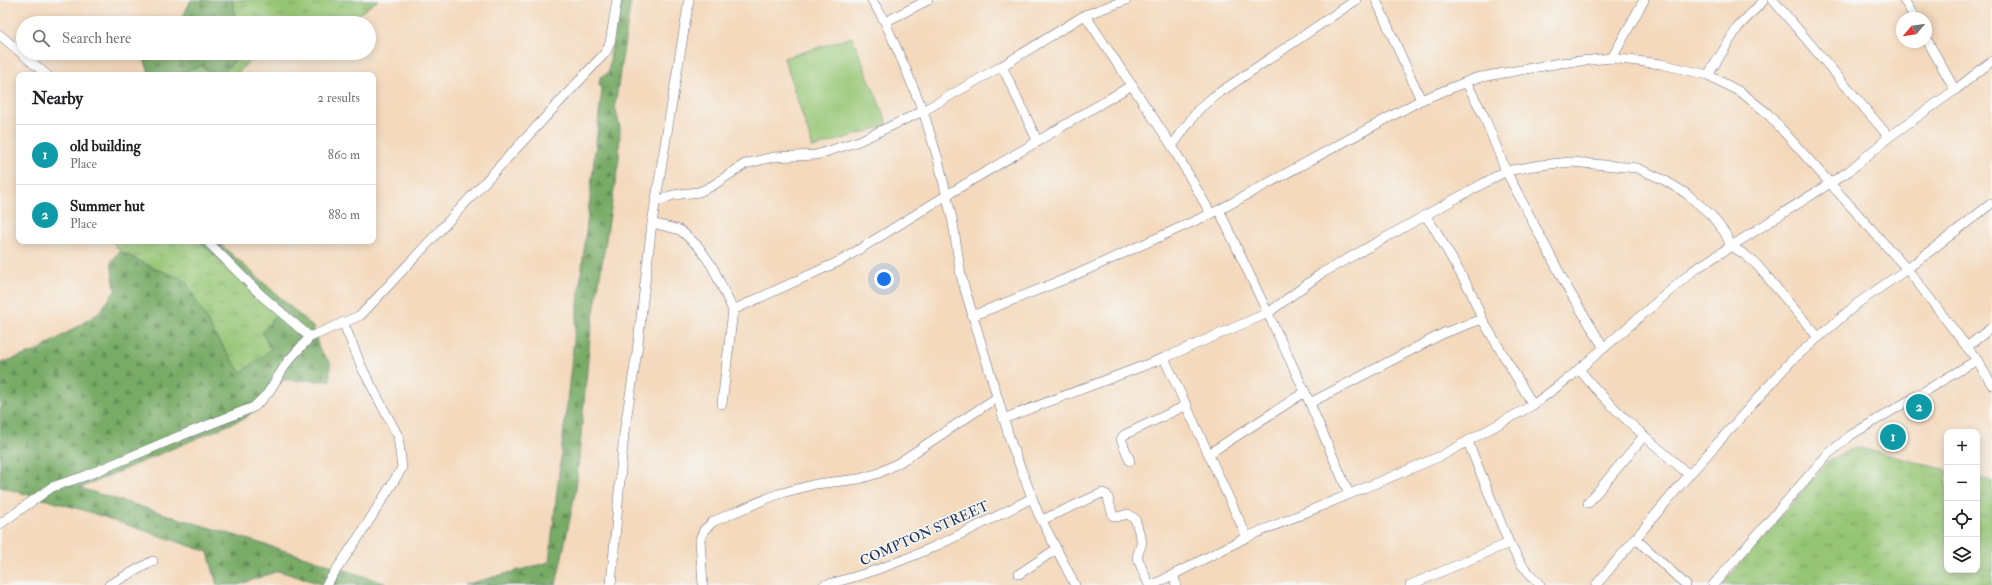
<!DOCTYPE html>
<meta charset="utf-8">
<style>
:root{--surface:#fff;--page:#f2f2f2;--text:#202124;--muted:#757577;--line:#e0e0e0;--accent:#b5179e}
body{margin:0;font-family:"IM FELL Double Pica",serif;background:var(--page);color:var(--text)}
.controls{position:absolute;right:12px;bottom:12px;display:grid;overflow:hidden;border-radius:8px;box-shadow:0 2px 10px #0003}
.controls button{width:36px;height:36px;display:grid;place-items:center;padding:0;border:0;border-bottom:1px solid var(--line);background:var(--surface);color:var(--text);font:20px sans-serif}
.compass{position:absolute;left:1896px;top:12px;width:36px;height:36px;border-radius:50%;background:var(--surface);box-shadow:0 2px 10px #0003;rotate:241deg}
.you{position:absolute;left:884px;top:279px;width:14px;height:14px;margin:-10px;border:3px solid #fff;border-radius:50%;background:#1a73e8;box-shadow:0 0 0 6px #1a73e833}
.badge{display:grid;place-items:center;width:26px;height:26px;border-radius:50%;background:var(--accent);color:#fff;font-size:13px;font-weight:700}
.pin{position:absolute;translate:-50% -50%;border:2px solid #fff;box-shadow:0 1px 4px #0006}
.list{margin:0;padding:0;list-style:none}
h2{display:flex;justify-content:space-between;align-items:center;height:52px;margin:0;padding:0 16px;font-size:17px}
h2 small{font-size:13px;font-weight:400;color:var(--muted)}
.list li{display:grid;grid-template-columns:26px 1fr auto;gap:12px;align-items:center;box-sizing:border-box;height:60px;padding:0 16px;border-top:1px solid var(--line)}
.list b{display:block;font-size:15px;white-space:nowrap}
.list p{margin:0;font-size:13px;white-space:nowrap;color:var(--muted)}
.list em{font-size:13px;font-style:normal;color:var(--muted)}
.icon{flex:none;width:22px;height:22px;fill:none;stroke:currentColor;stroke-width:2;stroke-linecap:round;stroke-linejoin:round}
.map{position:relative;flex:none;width:1992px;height:585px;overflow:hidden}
.search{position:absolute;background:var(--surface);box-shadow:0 2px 10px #0003;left:16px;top:16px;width:360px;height:44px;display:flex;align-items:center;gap:10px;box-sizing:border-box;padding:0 14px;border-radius:22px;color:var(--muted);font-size:15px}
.panel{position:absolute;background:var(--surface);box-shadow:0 2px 10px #0003;left:16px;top:72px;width:360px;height:172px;border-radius:8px}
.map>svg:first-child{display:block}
.grass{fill:url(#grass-tufts);stroke:#587a6a}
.forest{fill:url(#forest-firs);stroke:#4a6d62}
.pitch{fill:#96c675;stroke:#587a6a}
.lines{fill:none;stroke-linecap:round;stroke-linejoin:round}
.minor-casing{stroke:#676a7f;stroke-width:10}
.minor{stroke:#fff;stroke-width:9}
.labels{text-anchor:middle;stroke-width:3.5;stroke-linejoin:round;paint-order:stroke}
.street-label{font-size:14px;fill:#1b2f5e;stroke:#f6f6f2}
</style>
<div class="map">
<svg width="1992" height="585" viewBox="0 0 1992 585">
<defs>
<pattern id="grass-tufts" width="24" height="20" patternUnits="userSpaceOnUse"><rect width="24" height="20" fill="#96c675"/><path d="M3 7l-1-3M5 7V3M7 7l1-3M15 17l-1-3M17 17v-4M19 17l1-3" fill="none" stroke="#7aa163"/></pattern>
<pattern id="forest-firs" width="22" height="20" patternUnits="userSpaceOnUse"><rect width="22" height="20" fill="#78ab66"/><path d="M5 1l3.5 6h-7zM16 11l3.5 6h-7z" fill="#628c57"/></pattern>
</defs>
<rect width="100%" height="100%" fill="#f6f6f2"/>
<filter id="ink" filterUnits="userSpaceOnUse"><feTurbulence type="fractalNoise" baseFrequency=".025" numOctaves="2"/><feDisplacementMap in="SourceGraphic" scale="8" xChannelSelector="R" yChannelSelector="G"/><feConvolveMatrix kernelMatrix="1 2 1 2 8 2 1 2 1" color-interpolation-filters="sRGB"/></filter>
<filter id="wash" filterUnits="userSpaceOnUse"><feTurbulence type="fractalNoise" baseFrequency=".012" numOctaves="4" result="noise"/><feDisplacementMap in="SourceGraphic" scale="16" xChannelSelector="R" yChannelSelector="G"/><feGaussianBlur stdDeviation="0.9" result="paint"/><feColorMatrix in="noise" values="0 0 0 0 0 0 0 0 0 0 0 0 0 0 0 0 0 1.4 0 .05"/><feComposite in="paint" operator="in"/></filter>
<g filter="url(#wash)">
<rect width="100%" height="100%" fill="#f4d9bc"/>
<g class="grass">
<polygon points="232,0 378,0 346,23 299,23 296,21 292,23 253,23 254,19 245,21 242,23 228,23 235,13"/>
<polygon points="239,53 257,53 236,75 173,75 201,66 210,72 231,65"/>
<polygon points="112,241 199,241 278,313 272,349 241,373 215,335 151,267 120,251"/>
<polygon points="1856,447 1947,470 1947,570 1977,570 1977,477 1992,481 1992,585 1722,585 1828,461"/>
</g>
<g class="forest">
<polygon points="191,0 232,0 235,13 228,23 180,23"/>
<polygon points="619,0 631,0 615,106 620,128 619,160 590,337 576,490 556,585 464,585 549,562 602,89 599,84 600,77 608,73"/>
<polygon points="151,53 239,53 231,65 222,73 210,72 201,66 173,75 150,75 144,59"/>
<polygon points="199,241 217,241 313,327 319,349 330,362 330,381 284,380 247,417 80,488 312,559 390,585 325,585 278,571 238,585 217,585 208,552 83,510 0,487 0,363 37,351 99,313 115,291 111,262 120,251 151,267 185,280 215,335 241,373 271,349 262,333 278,313"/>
</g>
<polygon class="pitch" points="852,37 888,125 813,148 784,58"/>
</g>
<g filter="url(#ink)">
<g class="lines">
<g class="minor-casing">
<g id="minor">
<polyline points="872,0 885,22 904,65 923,111 938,159 953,223 961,276 1011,443 1038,513 1075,585"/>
<polyline points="1376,0 1421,100"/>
<polyline points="1773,0 1889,137"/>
<polyline points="1904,0 1915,18"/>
<polyline points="1085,15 1172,146 1211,214"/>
<polyline points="885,22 928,0"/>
<polyline points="0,35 47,75"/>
<polyline points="1926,38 1955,90"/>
<polyline points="1612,58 1644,0"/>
<polyline points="1002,66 1038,142"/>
<polyline points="1708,75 1738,27 1764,0"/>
<polyline points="1466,82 1484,116 1506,171 1568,289 1604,348"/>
<polyline points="1172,146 1198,110 1213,97 1356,0"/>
<polyline points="655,202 673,195 699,192 712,186 745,164 773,157 816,155 859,141 923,111 1002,66 1085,15 1126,0"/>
<polyline points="1219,210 1305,392 1349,494"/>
<polyline points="1425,215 1436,231 1471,292 1482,319 1533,405"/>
<polyline points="652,223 680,230 698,246 712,266 733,310 722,404"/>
<polyline points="207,241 261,295 310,337"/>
<polyline points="733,310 842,260 947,195 1132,85"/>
<polyline points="972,316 1073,276 1219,210 1421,100 1476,78 1560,63 1612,58 1661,64 1708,75 1742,93 1767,113 1907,269 1977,360 1992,385"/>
<polyline points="1967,347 1992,327"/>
<polyline points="1164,358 1247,537"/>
<path d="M1579,369C1611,410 1651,441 1689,475"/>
<polyline points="1310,403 1444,333 1482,319"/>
<polyline points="1003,419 1164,358 1268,313 1322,273 1435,210 1506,171 1540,165 1571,162 1637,168 1664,180 1687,194 1711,215 1725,233 1731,246 1744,254 1757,265 1818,337"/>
<polyline points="1468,442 1509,543 1522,565 1540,585"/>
<polyline points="1210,453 1305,392"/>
<polyline points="1130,461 1121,439 1124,435 1187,405"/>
<polyline points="1588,503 1644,436"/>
<polyline points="1042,520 1102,493 1107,495 1113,516 1117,517 1128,514 1135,519 1142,542 1137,557 1149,585"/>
<polyline points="0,524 52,487 85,476 180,436 254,407 268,393 288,361 310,337 361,315 606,52 610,43 617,0"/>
<polyline points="1635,538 1686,585"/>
<polyline points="1019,574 1055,550"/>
<polyline points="1174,575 1176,585"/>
<polyline points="109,585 153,561"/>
<polyline points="326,585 362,532 402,468 398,436 363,370 343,322"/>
<polyline points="611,585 624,433 637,352 652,223 689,0"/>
<polyline points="703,585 700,539 704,530 714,521 778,494 816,484 859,479 879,473 900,462 996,398"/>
<path d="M824,585C898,568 965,533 1032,498"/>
<polyline points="1153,585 1247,537 1441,456 1533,405 1570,377 1694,270 1849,171 1889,137 1955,90 1992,61"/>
<polyline points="1410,585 1509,543"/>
<polyline points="1596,585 1689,475 1791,361 1858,303 1907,269 1992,203"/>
<polyline points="1713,585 1827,455 1851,435 1977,360"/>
</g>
</g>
<use href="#minor" class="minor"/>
</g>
</g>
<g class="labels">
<g class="street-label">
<text transform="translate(924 533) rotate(-24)" y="5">COMPTON STREET</text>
</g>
</g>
</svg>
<div class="controls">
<button>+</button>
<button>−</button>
<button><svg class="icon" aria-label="locate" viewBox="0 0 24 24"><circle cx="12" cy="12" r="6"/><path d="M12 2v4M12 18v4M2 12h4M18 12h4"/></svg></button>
<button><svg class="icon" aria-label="layers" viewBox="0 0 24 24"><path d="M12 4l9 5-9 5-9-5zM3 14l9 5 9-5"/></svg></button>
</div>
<svg class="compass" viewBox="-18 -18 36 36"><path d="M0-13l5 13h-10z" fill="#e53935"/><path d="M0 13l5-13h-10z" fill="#757577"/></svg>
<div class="you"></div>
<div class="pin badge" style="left:1893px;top:437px;background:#0f9aa8">1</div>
<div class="pin badge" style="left:1919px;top:407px;background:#0f9aa8">2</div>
<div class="search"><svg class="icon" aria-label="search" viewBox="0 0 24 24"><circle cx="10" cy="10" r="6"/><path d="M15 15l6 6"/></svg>Search here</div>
<section class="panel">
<h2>Nearby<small>2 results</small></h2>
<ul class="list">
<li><span class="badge" style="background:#0f9aa8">1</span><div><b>old building</b><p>Place</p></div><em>860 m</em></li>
<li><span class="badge" style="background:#0f9aa8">2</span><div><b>Summer hut</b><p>Place</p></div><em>880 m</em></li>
</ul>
</section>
</div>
